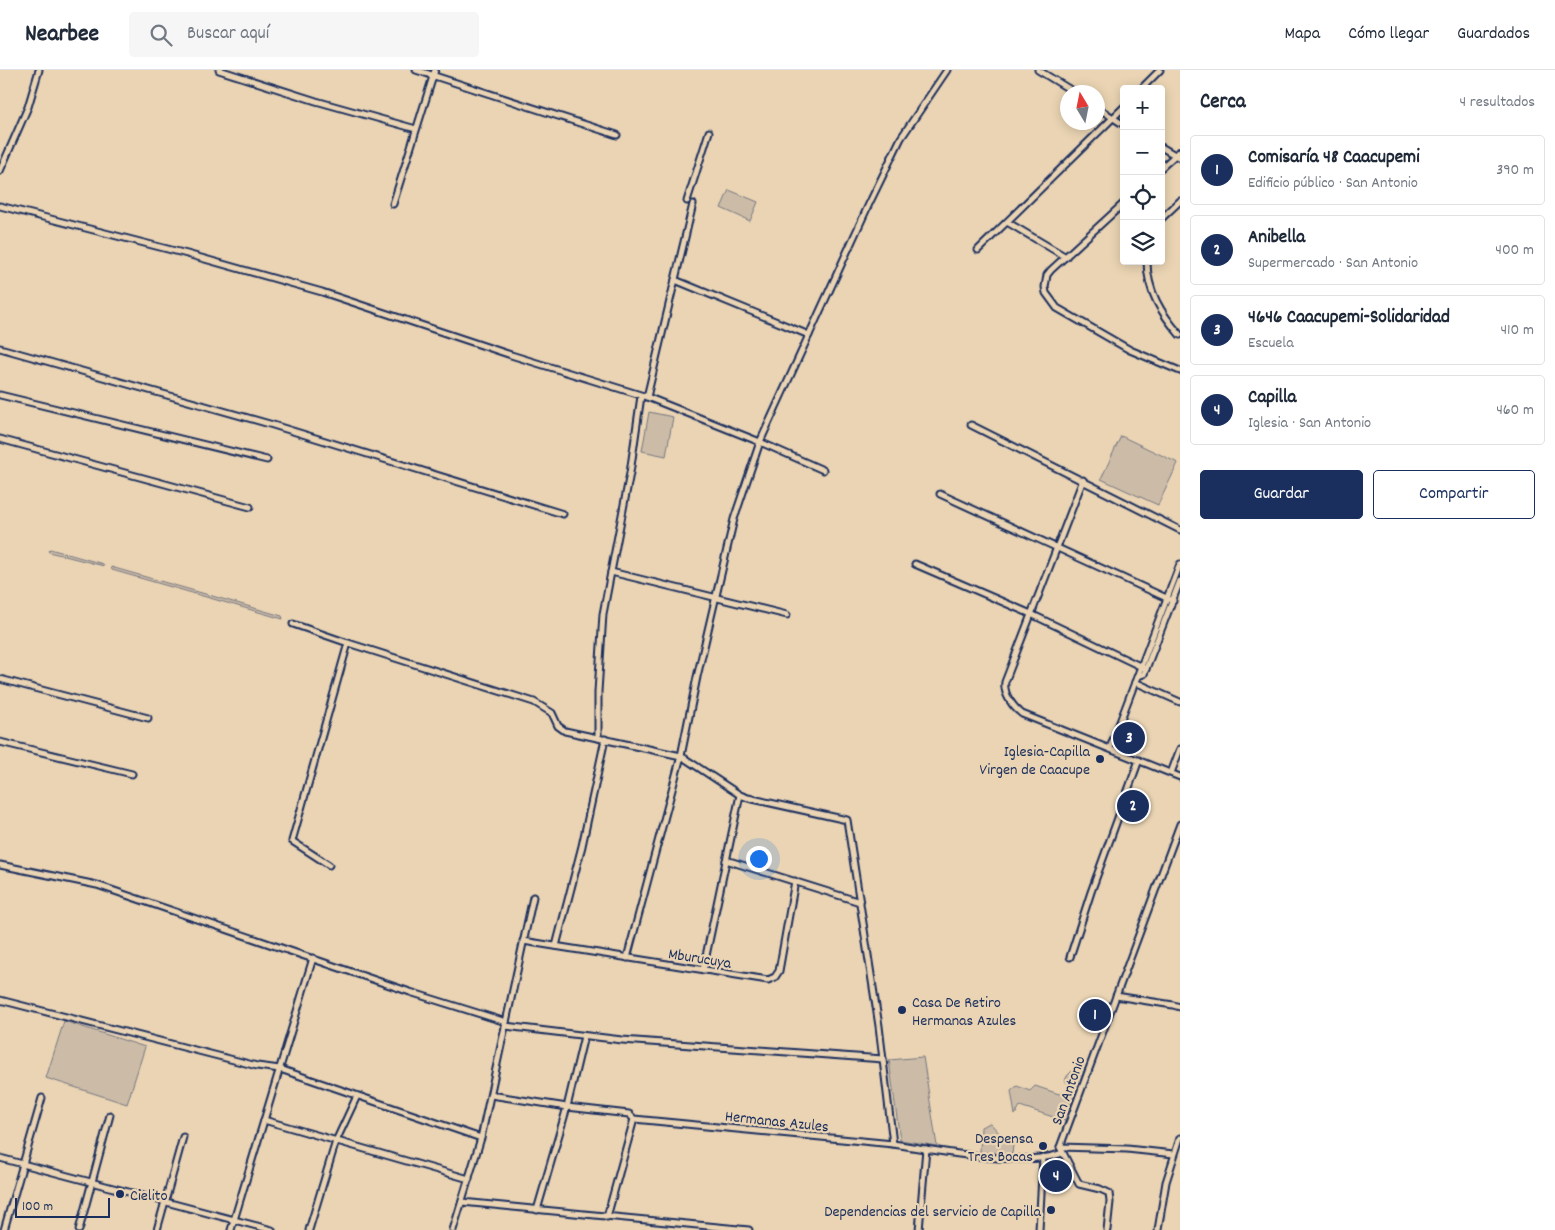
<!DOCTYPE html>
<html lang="es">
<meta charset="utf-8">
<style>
:root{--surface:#fff;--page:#f6f6f7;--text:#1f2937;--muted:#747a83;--line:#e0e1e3;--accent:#1b2f5e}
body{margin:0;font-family:Dekko,sans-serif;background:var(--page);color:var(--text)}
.controls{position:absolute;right:15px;top:15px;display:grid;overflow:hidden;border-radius:5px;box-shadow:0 2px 12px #0003}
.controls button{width:45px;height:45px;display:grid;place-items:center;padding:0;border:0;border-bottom:1px solid var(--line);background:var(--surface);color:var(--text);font:25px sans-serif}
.compass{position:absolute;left:1060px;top:15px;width:45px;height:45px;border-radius:50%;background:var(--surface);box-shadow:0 2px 12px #0003;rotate:350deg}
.scale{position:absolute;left:15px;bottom:12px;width:95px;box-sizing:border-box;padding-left:5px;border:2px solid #1b2f5e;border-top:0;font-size:14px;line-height:18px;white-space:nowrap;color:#1b2f5e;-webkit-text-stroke:4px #ead4b3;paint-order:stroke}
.you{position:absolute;left:758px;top:788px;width:18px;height:18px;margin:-12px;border:4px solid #fff;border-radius:50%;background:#1a73e8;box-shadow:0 0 0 8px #1a73e833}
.badge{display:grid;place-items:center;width:32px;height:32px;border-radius:50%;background:var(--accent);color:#fff;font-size:16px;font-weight:700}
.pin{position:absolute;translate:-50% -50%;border:2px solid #fff;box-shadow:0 1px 5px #0006}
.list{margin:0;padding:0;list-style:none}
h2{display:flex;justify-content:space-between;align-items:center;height:65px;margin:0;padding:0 20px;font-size:21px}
h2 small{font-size:16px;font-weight:400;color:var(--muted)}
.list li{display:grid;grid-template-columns:32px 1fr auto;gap:15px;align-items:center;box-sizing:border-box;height:70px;margin:0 10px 10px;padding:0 10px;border:1px solid var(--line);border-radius:5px}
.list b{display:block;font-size:19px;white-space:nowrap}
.list p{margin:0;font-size:16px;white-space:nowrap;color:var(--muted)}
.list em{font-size:16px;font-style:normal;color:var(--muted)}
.actions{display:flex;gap:10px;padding:15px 20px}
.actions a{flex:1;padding:11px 0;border:1px solid var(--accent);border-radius:5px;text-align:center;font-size:18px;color:var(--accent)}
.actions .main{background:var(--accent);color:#fff}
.icon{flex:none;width:28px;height:28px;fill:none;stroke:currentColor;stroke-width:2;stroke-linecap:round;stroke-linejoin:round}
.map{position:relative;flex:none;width:1180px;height:1160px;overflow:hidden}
header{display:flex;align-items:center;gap:30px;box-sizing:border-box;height:70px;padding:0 25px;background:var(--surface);border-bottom:1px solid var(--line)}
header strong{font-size:24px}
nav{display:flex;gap:28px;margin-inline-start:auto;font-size:18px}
.search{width:350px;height:45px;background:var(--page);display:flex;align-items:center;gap:12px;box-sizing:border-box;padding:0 18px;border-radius:5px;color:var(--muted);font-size:19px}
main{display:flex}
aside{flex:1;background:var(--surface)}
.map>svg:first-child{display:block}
.green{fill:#ccbca7;stroke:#747682}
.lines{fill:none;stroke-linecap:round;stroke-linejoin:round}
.street-casing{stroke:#1b2f5e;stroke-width:9}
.street{stroke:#ead4b3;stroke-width:5}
.poi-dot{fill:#1b2f5e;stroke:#ead4b3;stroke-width:2}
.labels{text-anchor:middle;stroke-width:4.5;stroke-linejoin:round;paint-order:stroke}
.poi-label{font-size:16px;fill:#1b2f5e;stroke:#ead4b3;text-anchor:end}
.street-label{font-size:16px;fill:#1b2f5e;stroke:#ead4b3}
</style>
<header>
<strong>Nearbee</strong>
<div class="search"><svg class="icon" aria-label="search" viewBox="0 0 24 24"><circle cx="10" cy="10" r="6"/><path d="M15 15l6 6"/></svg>Buscar aquí</div>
<nav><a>Mapa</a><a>Cómo llegar</a><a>Guardados</a></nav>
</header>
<main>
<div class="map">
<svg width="1180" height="1160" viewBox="0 0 1180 1160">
<rect width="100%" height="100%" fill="#ead4b3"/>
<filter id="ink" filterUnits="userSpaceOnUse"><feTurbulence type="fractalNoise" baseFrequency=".02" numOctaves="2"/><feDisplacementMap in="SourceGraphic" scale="10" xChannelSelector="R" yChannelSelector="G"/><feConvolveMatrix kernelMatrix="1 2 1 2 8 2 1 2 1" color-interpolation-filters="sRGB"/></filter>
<g filter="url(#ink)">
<g class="green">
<polygon points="729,120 758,132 750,151 721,138"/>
<polygon points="649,342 673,347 666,386 642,381"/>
<polygon points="1121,366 1178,393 1158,435 1101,409"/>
<polygon points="50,479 103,494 104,496 49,482 48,481"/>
<polygon points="111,497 282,546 283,549 112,500"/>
<polygon points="64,951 145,977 127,1034 46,1008"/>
<polygon points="923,987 937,1076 900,1070 889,990"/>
<polygon points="1086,997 1065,1051 1020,1036 1015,1045 1011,1021 1017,1016 1030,1021 1035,1016 1059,1024 1068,1022 1069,1014 1065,1011 1067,1006 1073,1000 1082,1000"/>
<polygon points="990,1053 1001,1065 1011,1069 1013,1075 1012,1084 980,1082 981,1057"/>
</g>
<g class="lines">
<g class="street-casing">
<g id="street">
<polyline points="219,0 316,31 416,59"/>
<polyline points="416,0 617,65"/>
<polyline points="1038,0 1074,22"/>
<polyline points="1141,19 1160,0"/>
<polyline points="1098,38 1124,55"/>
<polyline points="1161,77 1180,88"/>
<polyline points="1161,98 1180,81"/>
<polyline points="0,101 28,37 39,0"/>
<polyline points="687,131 709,62"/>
<polyline points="1124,133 1051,200 1047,205 1045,217 1046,223 1057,238 1130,280 1180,301"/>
<polyline points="393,134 435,0"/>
<polyline points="0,136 187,184 322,222 511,285 647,327 760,372 823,400"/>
<polyline points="1161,149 1180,131"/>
<polyline points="1007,152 1066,187"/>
<polyline points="978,180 1124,37"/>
<path d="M1147,191C1147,221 1161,243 1180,265"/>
<polyline points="675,210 809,265"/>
<polyline points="0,278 273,355 563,444"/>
<polyline points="0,325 267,390"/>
<polyline points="647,327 693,134"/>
<polyline points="971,355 1180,460"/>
<polyline points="0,369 250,437"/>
<path d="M1083,410L1005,612C1003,624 1013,637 1022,644L1180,707"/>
<polyline points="940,424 1173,531"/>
<polyline points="915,494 1031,544 1146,599"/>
<polyline points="611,502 787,545"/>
<polyline points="293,554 348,573 534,632 552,643 558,656 565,661 681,686 740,725 748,728 847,750 879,956 893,1074"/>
<polyline points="1138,606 1144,604 1180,511"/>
<polyline points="0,609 148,648"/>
<polyline points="1135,612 1180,632"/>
<polyline points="598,667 598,622 603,544 630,403 641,326"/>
<polyline points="0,672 132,704"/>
<polyline points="1110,678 1180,494"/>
<polyline points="1171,703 1180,679"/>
<polyline points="726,790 860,832"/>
<polyline points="0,795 97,815 410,922 506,952"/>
<polyline points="329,795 292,771 348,573"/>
<polyline points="523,871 768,910 775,907 779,901 795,811"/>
<polyline points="556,876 582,776 605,669"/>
<polyline points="1070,887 1091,822 1139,690"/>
<polyline points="627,888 681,686 697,607 734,449 760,372 869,134 901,68 947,0"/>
<polyline points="703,900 740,725"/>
<polyline points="1116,926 1173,935 1180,937"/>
<polyline points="0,930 257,996 280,999 481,1068"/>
<polyline points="505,956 622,970 883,989"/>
<path d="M491,1025L567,1037L629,1044L634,1049L893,1074C933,1080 1026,1098 1062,1083"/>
<polyline points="264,1050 469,1109"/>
<polyline points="1060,1077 1127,1079 1174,1084"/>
<polyline points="0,1088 272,1160"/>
<polyline points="462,1132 749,1160"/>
<polyline points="537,1140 567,1037 584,966"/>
<polyline points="607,1147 634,1049"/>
<polyline points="4,1160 42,1028"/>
<polyline points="79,1160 110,1045"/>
<polyline points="157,1160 183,1067"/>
<polyline points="231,1160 313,888"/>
<polyline points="309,1160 336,1071 357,1026"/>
<polyline points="453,1160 481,1068 533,827"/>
<polyline points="919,1160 926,1079"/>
<polyline points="1039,1160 1043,1087"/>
<polyline points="1107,1160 1110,1132 1109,1123 1100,1119 1079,1114 1060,1077 1180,754"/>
<polyline points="1158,1160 1166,1112 1180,1068"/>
</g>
</g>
<use href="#street" class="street"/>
</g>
</g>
<g class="poi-dot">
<circle cx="1100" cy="689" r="5"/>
<circle cx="902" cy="940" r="5"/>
<circle cx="1043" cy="1076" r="5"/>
<circle cx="120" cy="1124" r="5"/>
<circle cx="1051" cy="1140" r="5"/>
</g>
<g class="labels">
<g class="poi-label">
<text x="1090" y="686">Iglesia-Capilla<tspan x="1090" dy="18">Virgen de Caacupe</tspan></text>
<text x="912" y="937" text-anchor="start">Casa De Retiro<tspan x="912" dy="18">Hermanas Azules</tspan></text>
<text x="1033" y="1073">Despensa<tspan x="1033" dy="18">Tres Bocas</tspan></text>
<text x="130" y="1130" text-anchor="start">Cielito</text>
<text x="1041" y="1146">Dependencias del servicio de Capilla</text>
</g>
<g class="street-label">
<text transform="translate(700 887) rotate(9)" y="6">Mburucuya</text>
<text transform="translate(1067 1020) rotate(-70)" y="6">San Antonio</text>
<text transform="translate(777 1050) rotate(6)" y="6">Hermanas Azules</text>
</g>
</g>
</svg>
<div class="controls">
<button>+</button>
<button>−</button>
<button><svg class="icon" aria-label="locate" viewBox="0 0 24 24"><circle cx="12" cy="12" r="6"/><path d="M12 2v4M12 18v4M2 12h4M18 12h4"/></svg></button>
<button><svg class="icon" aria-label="layers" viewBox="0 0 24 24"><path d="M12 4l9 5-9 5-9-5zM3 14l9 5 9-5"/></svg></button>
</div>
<svg class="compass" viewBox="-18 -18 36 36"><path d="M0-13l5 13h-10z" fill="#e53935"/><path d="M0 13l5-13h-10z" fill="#747a83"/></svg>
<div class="scale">100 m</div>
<div class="you"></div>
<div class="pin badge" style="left:1095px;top:945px">1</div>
<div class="pin badge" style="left:1133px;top:736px">2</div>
<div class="pin badge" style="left:1129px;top:668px">3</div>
<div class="pin badge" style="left:1056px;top:1106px">4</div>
</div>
<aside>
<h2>Cerca<small>4 resultados</small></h2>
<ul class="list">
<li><span class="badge">1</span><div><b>Comisaría 48 Caacupemi</b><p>Edificio público · San Antonio</p></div><em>390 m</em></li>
<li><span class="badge">2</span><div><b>Anibella</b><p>Supermercado · San Antonio</p></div><em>400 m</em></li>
<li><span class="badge">3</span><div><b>4646 Caacupemi-Solidaridad</b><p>Escuela</p></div><em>410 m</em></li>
<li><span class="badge">4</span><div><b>Capilla</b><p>Iglesia · San Antonio</p></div><em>460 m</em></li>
</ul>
<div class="actions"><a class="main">Guardar</a><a>Compartir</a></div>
</aside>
</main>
